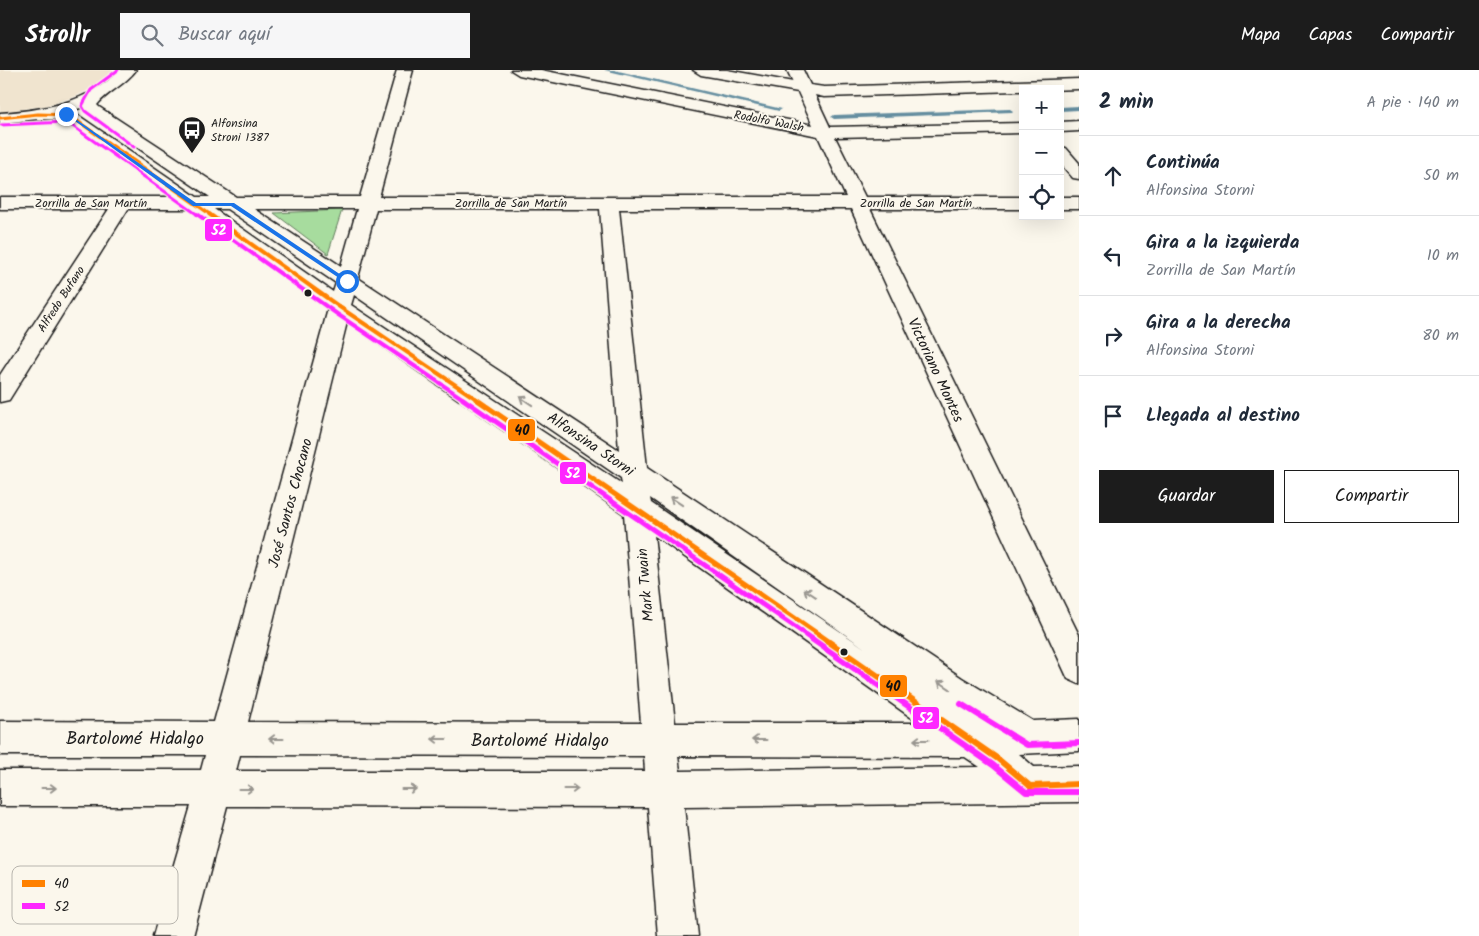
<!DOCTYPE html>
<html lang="es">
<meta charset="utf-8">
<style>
:root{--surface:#fff;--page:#f6f6f7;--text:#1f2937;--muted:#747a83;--line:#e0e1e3;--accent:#1c1c1c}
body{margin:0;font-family:Kalam,sans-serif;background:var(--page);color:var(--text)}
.controls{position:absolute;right:15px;top:15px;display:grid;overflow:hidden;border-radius:0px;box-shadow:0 5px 20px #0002}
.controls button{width:45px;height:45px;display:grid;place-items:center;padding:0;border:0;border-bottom:1px solid var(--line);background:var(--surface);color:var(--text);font:25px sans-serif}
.stop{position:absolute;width:15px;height:15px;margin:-11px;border:4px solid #1a73e8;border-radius:50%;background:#fff}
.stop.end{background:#1a73e8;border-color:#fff;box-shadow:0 1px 5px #0008}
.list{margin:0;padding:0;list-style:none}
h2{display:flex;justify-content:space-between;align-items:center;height:65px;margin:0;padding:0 20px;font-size:21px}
h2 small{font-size:16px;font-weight:400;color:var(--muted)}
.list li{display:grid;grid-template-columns:32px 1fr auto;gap:15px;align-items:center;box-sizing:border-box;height:80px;padding:0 20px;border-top:1px solid var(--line)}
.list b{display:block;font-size:19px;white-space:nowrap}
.list p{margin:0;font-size:16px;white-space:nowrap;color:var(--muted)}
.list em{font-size:16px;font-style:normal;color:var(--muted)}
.actions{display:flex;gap:10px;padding:15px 20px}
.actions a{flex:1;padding:11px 0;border:1px solid var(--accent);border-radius:0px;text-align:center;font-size:18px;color:var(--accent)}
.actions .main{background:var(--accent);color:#fff}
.icon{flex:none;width:28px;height:28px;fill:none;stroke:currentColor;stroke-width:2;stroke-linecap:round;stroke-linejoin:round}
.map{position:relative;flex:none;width:1079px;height:866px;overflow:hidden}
header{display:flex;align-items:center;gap:30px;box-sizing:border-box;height:70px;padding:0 25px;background:var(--accent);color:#fff}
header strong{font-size:24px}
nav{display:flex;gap:28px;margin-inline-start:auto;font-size:18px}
.search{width:350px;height:45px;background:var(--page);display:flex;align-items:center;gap:12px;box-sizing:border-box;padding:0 18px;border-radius:0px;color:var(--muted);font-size:19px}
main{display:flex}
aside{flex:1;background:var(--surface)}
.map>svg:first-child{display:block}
.built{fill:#f0e4cf}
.green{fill:#a7dc9e;stroke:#627c5d}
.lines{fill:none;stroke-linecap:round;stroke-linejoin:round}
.stream{fill:#658ea0;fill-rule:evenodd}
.minor-casing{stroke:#1c1c1c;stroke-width:3}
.minor{fill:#fbf7ec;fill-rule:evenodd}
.bus-1-far3-casing{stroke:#fbf7ec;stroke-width:5.5}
.bus-1-far2-casing{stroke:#fbf7ec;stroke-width:7}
.bus-1-far1-casing{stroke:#fbf7ec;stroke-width:9}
.bus-1-casing{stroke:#fbf7ec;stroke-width:10}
.bus-2-far3-casing{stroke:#fbf7ec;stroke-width:5.5}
.bus-2-far2-casing{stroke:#fbf7ec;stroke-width:7}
.bus-2-far1-casing{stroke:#fbf7ec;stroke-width:9}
.bus-2-casing{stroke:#fbf7ec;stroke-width:10}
.bus-1-far3{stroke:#ff8100;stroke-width:3}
.bus-1-far2{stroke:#ff8100;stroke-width:4}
.bus-1-far1{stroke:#ff8100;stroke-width:5}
.bus-1{stroke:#ff8100;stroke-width:6}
.bus-2-far3{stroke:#fe27ff;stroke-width:3}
.bus-2-far2{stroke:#fe27ff;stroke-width:4}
.bus-2-far1{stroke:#fe27ff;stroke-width:5}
.bus-2{stroke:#fe27ff;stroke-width:6}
.oneway{stroke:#97948e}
.route{fill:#1a73e8}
.bus-dot{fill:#1c1c1c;stroke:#fbf7ec;stroke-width:2}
.labels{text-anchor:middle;stroke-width:4;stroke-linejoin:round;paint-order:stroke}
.far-street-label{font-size:12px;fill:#1c1c1c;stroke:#fbf7ec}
.far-poi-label{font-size:12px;fill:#1c1c1c;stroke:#fbf7ec;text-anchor:start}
.street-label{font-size:15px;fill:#1c1c1c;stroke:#fbf7ec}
.near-street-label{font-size:18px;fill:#1c1c1c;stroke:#fbf7ec}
.key{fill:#fbf7ec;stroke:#b8b5ae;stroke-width:1}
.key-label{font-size:14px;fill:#1c1c1c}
.line-badge{stroke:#fbf7ec;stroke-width:2}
.badge-label{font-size:14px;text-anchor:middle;font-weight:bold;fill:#fff}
.pale-badge-label{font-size:14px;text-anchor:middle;font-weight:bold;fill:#111}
</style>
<header>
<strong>Strollr</strong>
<div class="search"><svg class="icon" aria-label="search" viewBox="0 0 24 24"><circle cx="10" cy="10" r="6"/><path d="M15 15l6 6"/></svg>Buscar aquí</div>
<nav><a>Mapa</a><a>Capas</a><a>Compartir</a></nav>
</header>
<main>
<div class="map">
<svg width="1079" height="866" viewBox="0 0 1079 866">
<rect width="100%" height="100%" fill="#fbf7ec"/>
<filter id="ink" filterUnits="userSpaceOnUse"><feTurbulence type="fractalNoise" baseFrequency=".02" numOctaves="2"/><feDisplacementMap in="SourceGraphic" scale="10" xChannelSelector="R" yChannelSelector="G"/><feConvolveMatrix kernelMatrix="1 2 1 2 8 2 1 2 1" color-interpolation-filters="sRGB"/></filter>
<g filter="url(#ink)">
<polygon class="built" points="0,0 114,0 97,16 74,27 44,36 0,42"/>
<polygon class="green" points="342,140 328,184 274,143"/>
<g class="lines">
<g class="stream">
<polygon points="604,0 614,0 782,39 779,41"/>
<polygon points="1079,36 1079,40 1060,41 1060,37"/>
<polygon points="1010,39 1013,41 1012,42 834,49 831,47 834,45"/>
</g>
<g class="minor-casing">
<g id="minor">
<path d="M120,0H136C125,15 108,21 97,35L99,37L236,127H360L397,0H413L379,127H846L818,66L519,5L511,0H541L813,55L798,22L701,5L693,0H727L793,12L787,0H803L810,15L824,17L1079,9V19L824,27L815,25L830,57L1023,53V63L835,67L865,127H1023V139H870L1079,565V614L1068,609L851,139H619L647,398L962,608L1033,651L1079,649V681L1019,684L1034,697L1079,696V732L684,737L698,866H658L648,737L227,736L193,866H153L191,736H0V700H201L205,685H0V651L214,652L328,239L189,139H128L9,330L0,332V305L109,139H0V127H173L65,50L38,49L0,53V43C44,40 88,33 120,0ZM83,37L87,43L210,127H197L72,41ZM214,139H227L336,213L333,222ZM254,139H357L341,196ZM376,139H600L619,380L358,208ZM354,225L621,408L622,414L351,235ZM347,252L624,444L641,653L248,652ZM650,428L866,579L651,433ZM654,465L919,653H675ZM240,685L644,686L645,701H236ZM678,686L965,687L980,697L680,701Z"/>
<polygon points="1079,51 1079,61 1060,62 1060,52"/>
<polygon points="1060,77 1066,78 1079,93 1079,109 1073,108 1060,93"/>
<rect x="1060" y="127" width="19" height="12"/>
</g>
</g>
<use href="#minor" class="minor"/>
<g class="bus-1-far3-casing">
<polyline id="bus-1-far3" points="0,48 38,44 69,45 211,145"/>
</g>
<g class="bus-1-far2-casing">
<polyline id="bus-1-far2" points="209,144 341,238 478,330"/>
</g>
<g class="bus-1-far1-casing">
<polyline id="bus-1-far1" points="476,329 821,566"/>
</g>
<g class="bus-1-casing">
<g id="bus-1">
<polyline points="819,565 998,689 1030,716"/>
<polyline points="1030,716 1079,714"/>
</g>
</g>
<g class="bus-2-far3-casing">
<g id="bus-2-far3">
<polyline points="118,0 91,20 82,36 85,41 134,77"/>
<polyline points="1,55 67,52 198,145"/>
</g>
</g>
<g class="bus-2-far2-casing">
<polyline id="bus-2-far2" points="197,144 337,244 465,330"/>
</g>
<g class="bus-2-far1-casing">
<polyline id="bus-2-far1" points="463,329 808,566"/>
</g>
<g class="bus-2-casing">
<g id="bus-2">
<polyline points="806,565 993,695 1026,722 1079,722"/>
<polyline points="961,634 1027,675 1079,673"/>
</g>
</g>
<use href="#bus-1-far3" class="bus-1-far3"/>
<use href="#bus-1-far2" class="bus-1-far2"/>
<use href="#bus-1-far1" class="bus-1-far1"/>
<use href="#bus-1" class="bus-1"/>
<use href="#bus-2-far3" class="bus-2-far3"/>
<use href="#bus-2-far2" class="bus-2-far2"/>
<use href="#bus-2-far1" class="bus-2-far1"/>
<use href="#bus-2" class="bus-2"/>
</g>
<defs><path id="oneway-shaft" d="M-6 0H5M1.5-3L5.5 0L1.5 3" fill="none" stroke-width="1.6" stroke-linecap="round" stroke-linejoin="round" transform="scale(1.25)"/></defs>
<g class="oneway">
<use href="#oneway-shaft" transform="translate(526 331) rotate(-146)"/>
<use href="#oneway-shaft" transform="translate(676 431) rotate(-146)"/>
<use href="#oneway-shaft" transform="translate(810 523) rotate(-146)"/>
<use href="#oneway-shaft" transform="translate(944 615) rotate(-146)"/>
<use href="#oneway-shaft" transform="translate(276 669) rotate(-180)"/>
<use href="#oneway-shaft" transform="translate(439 669) rotate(-180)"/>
<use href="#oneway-shaft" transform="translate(759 670) rotate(180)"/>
<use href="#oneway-shaft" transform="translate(921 670) rotate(180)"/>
<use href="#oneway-shaft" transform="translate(49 718)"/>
<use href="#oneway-shaft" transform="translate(246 719)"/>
<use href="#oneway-shaft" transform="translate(409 719)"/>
<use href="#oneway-shaft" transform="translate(571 719)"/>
</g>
</g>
<polygon class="route" points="64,43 67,43 196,133 234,133 350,211 345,212 231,136 193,136"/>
<defs>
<g id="bus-pin" transform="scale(1.4375)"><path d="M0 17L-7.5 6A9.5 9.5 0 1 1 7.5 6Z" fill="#1c1c1c" stroke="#fbf7ec"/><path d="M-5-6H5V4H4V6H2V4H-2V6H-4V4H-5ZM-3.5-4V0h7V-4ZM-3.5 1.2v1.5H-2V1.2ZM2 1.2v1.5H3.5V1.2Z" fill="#fff"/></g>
</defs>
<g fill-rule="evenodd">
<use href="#bus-pin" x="192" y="60"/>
</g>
<g class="bus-dot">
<circle cx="308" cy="223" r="4.5"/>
<circle cx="844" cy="582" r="4.5"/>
</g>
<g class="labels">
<g class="far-street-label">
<text transform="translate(769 51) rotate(11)" y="4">Rodolfo Walsh</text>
<text x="91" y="137">Zorrilla de San Martín</text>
<text x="511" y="137">Zorrilla de San Martín</text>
<text x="916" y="137">Zorrilla de San Martín</text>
<text transform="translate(61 229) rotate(-57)" y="4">Alfredo Bufano</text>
</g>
<g class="far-poi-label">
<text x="211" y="57">Alfonsina<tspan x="211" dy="14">Stroni 1387</tspan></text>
</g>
<g class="street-label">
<text transform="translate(936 300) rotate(65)" y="5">Victoriano Montes</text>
<text transform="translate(591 374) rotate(34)" y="5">Alfonsina Storni</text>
<text transform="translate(290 433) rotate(-75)" y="5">José Santos Chocano</text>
<text transform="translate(645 515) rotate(-95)" y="5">Mark Twain</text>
</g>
<g class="near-street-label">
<text x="135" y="674">Bartolomé Hidalgo</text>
<text x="540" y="676">Bartolomé Hidalgo</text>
</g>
</g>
<rect x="12" y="796" width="166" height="58" rx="8" class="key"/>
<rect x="22" y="810" width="23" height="7" fill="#ff8100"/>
<rect x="22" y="833" width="23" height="6" fill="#fe27ff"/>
<g class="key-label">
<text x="54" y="818">40</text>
<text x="54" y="841">52</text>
</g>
<g class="line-badge">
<rect x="204" y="148" width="29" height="24" rx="5" fill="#fe27ff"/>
<rect x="507" y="348" width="29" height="24" rx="5" fill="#ff8100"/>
<rect x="559" y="391" width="28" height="24" rx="5" fill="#fe27ff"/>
<rect x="879" y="604" width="29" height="24" rx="5" fill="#ff8100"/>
<rect x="912" y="636" width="28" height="24" rx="5" fill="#fe27ff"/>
</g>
<g class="badge-label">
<text x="219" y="165">52</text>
<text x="573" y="408">52</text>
<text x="926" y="653">52</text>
</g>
<g class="pale-badge-label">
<text x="522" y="365">40</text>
<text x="893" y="621">40</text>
</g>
</svg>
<div class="controls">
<button>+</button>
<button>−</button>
<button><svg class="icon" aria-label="locate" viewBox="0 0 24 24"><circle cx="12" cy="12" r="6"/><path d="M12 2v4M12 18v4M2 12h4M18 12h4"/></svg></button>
</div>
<div class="stop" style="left:347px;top:211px"></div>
<div class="stop end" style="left:66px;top:44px"></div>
</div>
<aside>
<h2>2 min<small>A pie · 140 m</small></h2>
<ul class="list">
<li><svg class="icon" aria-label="ahead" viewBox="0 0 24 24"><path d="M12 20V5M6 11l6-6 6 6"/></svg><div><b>Continúa</b><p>Alfonsina Storni</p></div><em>50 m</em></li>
<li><svg class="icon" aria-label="left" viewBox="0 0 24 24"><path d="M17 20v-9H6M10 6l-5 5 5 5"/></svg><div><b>Gira a la izquierda</b><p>Zorrilla de San Martín</p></div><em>10 m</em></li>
<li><svg class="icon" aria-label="right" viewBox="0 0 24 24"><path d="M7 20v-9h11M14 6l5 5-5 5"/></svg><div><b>Gira a la derecha</b><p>Alfonsina Storni</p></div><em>80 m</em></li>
<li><svg class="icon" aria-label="arrive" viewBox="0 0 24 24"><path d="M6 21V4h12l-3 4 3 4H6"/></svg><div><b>Llegada al destino</b></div></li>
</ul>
<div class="actions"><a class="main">Guardar</a><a>Compartir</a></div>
</aside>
</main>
